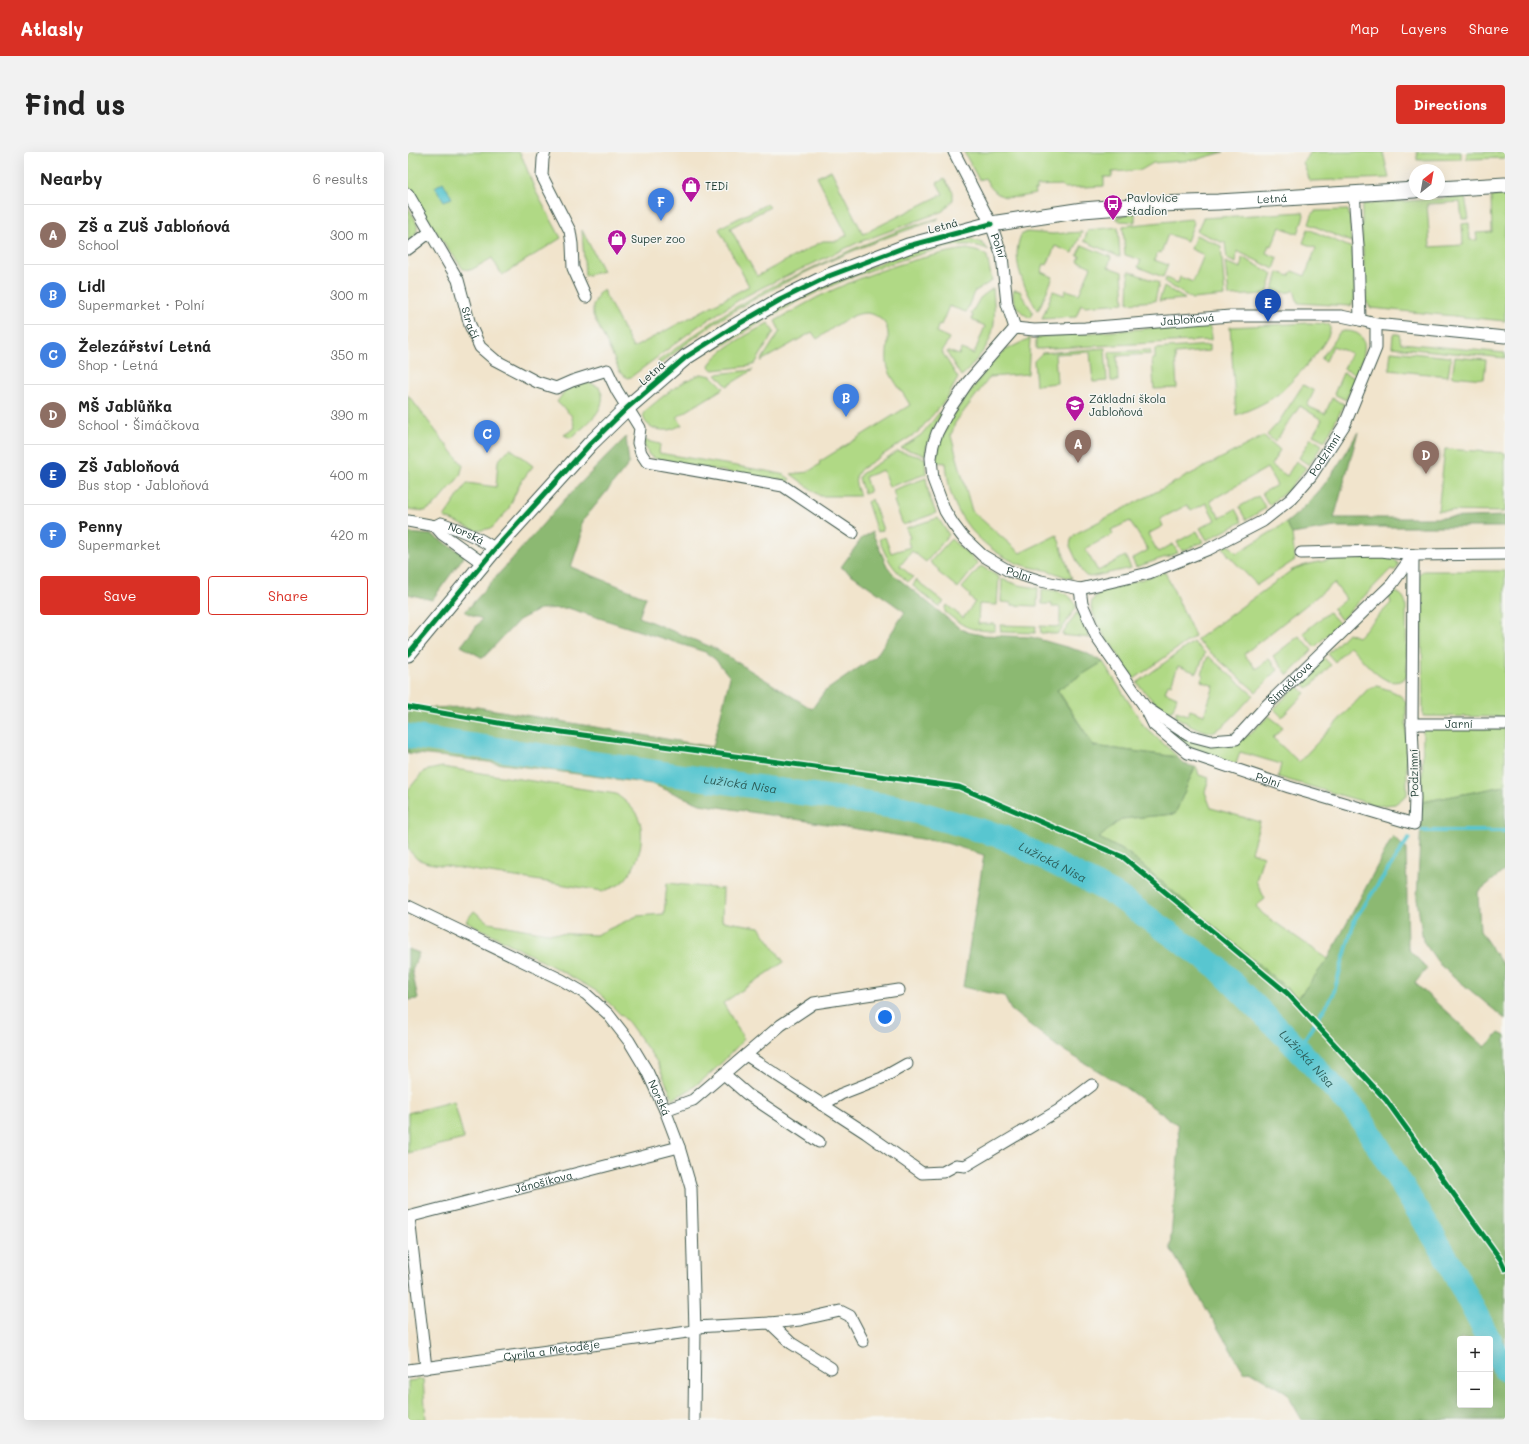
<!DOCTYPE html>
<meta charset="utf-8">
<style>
:root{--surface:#fff;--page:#f2f2f2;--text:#222;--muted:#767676;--line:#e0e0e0;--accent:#d93025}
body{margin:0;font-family:Mali,sans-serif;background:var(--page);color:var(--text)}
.controls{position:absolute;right:12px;bottom:12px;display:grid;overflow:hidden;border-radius:4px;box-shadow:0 4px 16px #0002}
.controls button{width:36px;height:36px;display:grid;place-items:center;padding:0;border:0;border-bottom:1px solid var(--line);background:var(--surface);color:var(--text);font:20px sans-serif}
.compass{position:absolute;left:1001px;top:12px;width:36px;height:36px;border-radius:50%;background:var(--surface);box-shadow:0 4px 16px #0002;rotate:31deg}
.you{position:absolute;left:477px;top:865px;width:14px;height:14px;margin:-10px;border:3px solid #fff;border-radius:50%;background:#1a73e8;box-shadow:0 0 0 6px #1a73e833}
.badge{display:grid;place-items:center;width:26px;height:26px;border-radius:50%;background:var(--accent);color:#fff;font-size:13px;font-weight:700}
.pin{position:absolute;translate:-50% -33px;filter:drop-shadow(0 1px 2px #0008)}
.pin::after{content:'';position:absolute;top:21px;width:14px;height:12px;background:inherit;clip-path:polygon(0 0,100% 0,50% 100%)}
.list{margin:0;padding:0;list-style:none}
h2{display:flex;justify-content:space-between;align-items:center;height:52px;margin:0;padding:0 16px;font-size:17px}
h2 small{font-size:13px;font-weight:400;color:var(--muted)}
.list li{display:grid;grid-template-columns:26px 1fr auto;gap:12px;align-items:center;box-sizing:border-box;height:60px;padding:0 16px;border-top:1px solid var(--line)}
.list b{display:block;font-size:15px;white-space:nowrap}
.list p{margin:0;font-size:13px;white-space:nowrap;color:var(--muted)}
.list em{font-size:13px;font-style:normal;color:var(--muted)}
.actions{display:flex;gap:8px;padding:12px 16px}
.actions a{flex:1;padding:9px 0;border:1px solid var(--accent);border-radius:4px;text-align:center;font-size:14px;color:var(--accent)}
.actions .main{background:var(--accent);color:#fff}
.map{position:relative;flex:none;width:1097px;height:1268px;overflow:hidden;border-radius:4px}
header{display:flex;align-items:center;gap:24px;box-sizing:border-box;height:56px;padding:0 20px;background:var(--accent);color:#fff}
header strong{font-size:19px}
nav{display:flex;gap:22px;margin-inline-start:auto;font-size:14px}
.intro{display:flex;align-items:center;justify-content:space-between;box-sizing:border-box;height:96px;padding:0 24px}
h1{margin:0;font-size:28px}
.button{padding:10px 18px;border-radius:4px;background:var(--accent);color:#fff;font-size:14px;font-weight:700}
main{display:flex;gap:24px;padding:0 24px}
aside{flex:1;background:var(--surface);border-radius:4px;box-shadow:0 4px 16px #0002}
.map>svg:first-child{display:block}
.green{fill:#b0d985;stroke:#688b5c}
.forest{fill:#8cb972;stroke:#567b53;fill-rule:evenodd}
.water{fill:#59c6d0;stroke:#3c8282}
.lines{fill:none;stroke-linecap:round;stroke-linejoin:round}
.stream{stroke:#59c6d0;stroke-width:4}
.river{stroke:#59c6d0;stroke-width:24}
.street-casing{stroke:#3e564b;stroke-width:13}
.secondary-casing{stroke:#3e564b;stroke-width:17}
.street{stroke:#fff;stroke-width:11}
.secondary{stroke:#fff;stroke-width:15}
.cycleway-casing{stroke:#f6f6f2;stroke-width:8}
.cycleway{stroke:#00873e;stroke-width:5}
.labels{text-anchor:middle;stroke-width:3;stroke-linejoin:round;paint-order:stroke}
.poi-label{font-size:11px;fill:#1f3d34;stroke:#f6f6f2;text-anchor:start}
.street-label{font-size:11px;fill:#1f3d34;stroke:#f6f6f2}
.water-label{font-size:12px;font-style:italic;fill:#2e5f5b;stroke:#f6f6f2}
</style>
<header>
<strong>Atlasly</strong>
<nav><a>Map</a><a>Layers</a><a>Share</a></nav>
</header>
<div class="intro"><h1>Find us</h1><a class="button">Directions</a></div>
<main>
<aside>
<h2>Nearby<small>6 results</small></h2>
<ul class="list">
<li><span class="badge" style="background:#8d6e63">A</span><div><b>ZŠ a ZUŠ Jablońová</b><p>School</p></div><em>300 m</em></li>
<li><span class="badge" style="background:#3f7fe0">B</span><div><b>Lidl</b><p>Supermarket · Polní</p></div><em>300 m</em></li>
<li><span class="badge" style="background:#3f7fe0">C</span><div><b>Železářství Letná</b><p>Shop · Letná</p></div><em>350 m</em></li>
<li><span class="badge" style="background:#8d6e63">D</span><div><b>MŠ Jablůňka</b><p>School · Šimáčkova</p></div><em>390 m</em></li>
<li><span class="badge" style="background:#1a4fb4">E</span><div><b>ZŠ Jabloňová</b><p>Bus stop · Jabloňová</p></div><em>400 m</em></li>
<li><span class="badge" style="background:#3f7fe0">F</span><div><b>Penny</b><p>Supermarket</p></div><em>420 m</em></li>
</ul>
<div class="actions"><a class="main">Save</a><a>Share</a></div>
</aside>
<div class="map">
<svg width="1097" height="1268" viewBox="0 0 1097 1268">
<rect width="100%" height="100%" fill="#f6f6f2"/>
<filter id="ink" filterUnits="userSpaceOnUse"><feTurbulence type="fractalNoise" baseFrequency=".025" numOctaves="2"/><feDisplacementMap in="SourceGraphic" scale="8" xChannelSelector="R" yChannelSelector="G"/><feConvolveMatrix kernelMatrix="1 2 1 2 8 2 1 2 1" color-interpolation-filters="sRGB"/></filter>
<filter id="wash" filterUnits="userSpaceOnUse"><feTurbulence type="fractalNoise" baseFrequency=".012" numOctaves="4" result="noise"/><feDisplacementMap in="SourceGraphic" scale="16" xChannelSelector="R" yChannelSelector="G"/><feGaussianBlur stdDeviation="0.9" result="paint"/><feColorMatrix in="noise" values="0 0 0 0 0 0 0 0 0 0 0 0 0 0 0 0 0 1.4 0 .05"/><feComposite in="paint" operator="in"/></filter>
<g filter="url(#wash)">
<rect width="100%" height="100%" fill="#f1e4cc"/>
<g class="green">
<polygon points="0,0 111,0 115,7 127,38 153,86 94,123 84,106 63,118 55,117 24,74 0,34"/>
<path d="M556,0H816L787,8L745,11L733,18L704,20V25H696V34L655,36L654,33L629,34V38H626L627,42C603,47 589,50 577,26L571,28Z"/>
<polygon points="903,0 975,0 981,26 902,29 895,11"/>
<polygon points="1009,0 1053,0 1053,7 1009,8"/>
<polygon points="1059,0 1097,0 1097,6 1059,7"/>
<polygon points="423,18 455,82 535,42 529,31 536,27 545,40 545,48 535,59 449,91 355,135 334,146 289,175 223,225 219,226 211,219 205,204 185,163 185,154 191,140 195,138 225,196 341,134 311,77 315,74 359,52 362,55 322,76 349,124 415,89 429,89 439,83 409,25"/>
<polygon points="1097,42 1097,169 963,156 959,151 954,85 954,57 956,52 1057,45 1061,67 1054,67 1052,50 1019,52 1022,95 1055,93 1054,72 1061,71 1062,88 1069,88 1068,81 1084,80 1083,45"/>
<path d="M0,55C8,69 16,78 0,90Z"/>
<polygon points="940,58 942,67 943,90 901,72 904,63 907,59"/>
<polygon points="895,60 896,63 890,82 872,75 864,94 861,93 858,101 870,106 866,117 829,99 828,111 819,107 817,90 813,90 789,79 795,66"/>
<polygon points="727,61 727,70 712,69 708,66 720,62"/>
<path d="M531,66L529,68C454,92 380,125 313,167C292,181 272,197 252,212L250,209L316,162L363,135L445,97L497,76Z"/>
<polygon points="783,67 786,71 779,89 760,82 753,101 750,100 746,108 760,113 755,125 730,115 733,108 717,103 715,74"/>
<polygon points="710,75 712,105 676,89 680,78"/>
<polygon points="900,77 944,96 947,143 946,148 943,154 890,151 886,138 882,140 864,141 870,120 881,124 884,119 897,124 908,96 895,91"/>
<polygon points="174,78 195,119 177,124"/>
<path d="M619,80L644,82L674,80L665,101L647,94L639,113L636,112L633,120L645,125L631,157L629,158C617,136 602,109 613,83Z"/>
<polygon points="788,83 813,94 817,144 784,147 757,130 758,126 770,131 772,125 785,130 796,103 783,97"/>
<path d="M561,86L574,91L581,98C559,87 534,96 510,103C465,116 420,133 378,156C354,169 331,184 307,198L318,186L389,145L489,104Z"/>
<polygon points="674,93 703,105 700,115 714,120 716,151 676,154 673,152 668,165 634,167 645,139 656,143 658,138 671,142 683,115 670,109 672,104 669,103"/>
<path d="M559,97L572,100L579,104L584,129L566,140L558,160L541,154L533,173L531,172L528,180L541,186L534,200L550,226L539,246L510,280L453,317C444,328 448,332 452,344H412L383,322L400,320L412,312L411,310L502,253C496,242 486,230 481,219C476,207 481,194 480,181C479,174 477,170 471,166C453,150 425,177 409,187L404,180L353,209L372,179L367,169C381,161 395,153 410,145C455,123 509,104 559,97Z"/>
<polygon points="834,105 865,122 859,142 821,144 817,110 833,116"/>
<polygon points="721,119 751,131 747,149 720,151"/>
<polygon points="756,134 777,147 751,149"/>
<path d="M585,136C587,167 590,183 568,208C564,213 559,220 553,224L539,201L540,199L551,203L553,197L566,202L577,174L564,168L565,163L563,162L572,146Z"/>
<path d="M606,138L612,139L614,144L625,160L623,166C614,163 601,149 606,138Z"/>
<path d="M360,171L366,180L347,212L342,214L306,218L302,216L301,213C313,195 342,182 360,171Z"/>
<path d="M901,171L921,172C922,174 922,176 922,178C920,193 881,233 869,243C856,252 842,258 828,263L822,175Z"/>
<polygon points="797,172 801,174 803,179 803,188 628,197 628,185"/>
<path d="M936,179C966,179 956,204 949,223L936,217L943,201L925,194L918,209L913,207L931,181Z"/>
<polygon points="985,182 991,182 993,191 1097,201 1097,206 984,195"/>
<path d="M622,186L620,222L582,225L547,271L543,284L564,359L612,401L649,383L664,427C656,425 648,421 641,419C631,416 621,416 611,412C580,400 550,371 542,338C540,329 539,320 538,311L527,310L533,288L543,266L581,214L596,199Z"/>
<polygon points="802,193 802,199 767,202 769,236 746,237 744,207 747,207 747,197"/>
<polygon points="697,196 699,229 685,230 682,200 647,202 649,231 628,233 626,209 634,201"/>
<polygon points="742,198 743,202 709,204 710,229 703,229 701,200"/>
<polygon points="983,199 1043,205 1040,224 981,218"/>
<polygon points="1047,205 1078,208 1076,227 1044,224"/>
<polygon points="345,218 319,234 308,222"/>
<polygon points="935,221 947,226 938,248 926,242"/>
<path d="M293,222L304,224L316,236L269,265L274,273C269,275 264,278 259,278C248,279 233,273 236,260C254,245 271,230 293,222Z"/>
<path d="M178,231L184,232L191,235C204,256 176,274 163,286L156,283L167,276L163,263L149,250L159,236Z"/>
<polygon points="895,233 906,239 899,254 917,262 924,246 936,252 936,253 917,289 905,283 914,268 892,254 867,290 859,283 870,271"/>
<path d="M0,243C19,267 36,291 55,313L52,324L27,353L17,359L0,357Z"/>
<path d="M531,261H534C526,275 519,288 517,303L493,296L513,283Z"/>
<polygon points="856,284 872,298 863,313 879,324 888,309 898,316 880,338 861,353 854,341 869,333 859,316 802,349 812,366 827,357 834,370 799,388 792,376 807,368 798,351 783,359 779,353 752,367 755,374 740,382 750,400 765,392 770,401 728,415 724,407 740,398 722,369 703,378 705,382 677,397 690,419 717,404 723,416 682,425 678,424 674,420 662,394 663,388 667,382"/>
<polygon points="903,286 914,293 901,313 891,306"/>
<polygon points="234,288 252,292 251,301 364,320 376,323 382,327 380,330 372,327 364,328 248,307 241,303"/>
<polygon points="102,296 125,314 112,331 100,358 84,376 69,379 36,365 59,331 88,335 90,309"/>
<polygon points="1037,297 1097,301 1097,360 1030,359"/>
<polygon points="490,299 517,306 518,322 481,335 475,318 457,325 462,340 456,342 451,326 453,322"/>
<polygon points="518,326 521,344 528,361 495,373 486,349 488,348 485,338"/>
<polygon points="850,344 858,356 838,368 831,355"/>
<polygon points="464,347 475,378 469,380 459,350"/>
<path d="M530,366L541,383L518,410L504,399L492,414L505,425L500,430C485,417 478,406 471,387L477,385L483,401L502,395L499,387L502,386L498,376Z"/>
<polygon points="878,371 884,382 887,408 849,433 821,404 815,395 821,393 829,401"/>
<polygon points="789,379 795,390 774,399 769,390"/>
<polygon points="543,387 570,411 550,436 530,420 531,418 522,410"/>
<path d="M977,405L984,406L990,411V415L986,419L983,417L933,468L925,457L938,447L926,431L836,502L848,517L861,507L870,518L848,540L788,488L884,418C909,406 949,406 977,405Z"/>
<path d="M573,414L591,425L589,453L571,452L570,472H587V479C561,478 557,476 537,460V456L539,453L555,466L567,450L561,445L562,443L554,436Z"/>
<polygon points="1015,419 1097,419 1097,565 1015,564 1014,472 1010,472 1010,423"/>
<polygon points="757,420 787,484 726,527 703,492 701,492 688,469 683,455 684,449 687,445 692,440"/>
<polygon points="594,427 610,433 630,436 629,454 604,453 604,451 593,450"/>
<polygon points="508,428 536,450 531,455 505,434"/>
<path d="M634,437C647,438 664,440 668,455L652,480L648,482L633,481L632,474L652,475V455H644V452H634Z"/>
<path d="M981,439C992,440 997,444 998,454L999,524C980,544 955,507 942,494L927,510L920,502L940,481L950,485L983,451L980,441Z"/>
<polygon points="669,460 682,486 654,483"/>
<polygon points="921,460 931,471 907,495 895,481"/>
<polygon points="592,473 628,474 627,481 593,480"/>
<polygon points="891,484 904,498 880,523 865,504"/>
<polygon points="785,490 797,501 789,521 770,514 763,533 760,532 757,540 769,545 765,557 760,560 743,547 729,531"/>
<path d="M800,504L845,543C836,552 816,578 803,580C795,581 775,569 768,565V559L780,563L782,558L796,563L806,534L793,529L795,524L793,522Z"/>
<polygon points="916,506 923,513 900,537 893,529"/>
<polygon points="695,510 736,574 770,605 686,594 649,537"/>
<polygon points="889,533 897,541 874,565 866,557"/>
<path d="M969,534C981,538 991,540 998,550L999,643L987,652L970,654L870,625L873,612L832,600L828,612L812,608L777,593L749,570L824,591L839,584L861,564L875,575L865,586L891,610L961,536Z"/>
<polygon points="1015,576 1097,577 1097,634 1014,650"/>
<path d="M34,615L208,642C217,649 228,657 232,670C237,690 229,719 212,732C207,735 200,737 195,739L20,711L9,707L0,697V638L16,619Z"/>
<polygon points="787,615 789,616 791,623 801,626 797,640 803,656 852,670 843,700 855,704 848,729 857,747 848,754 855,762 920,807 890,846 720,701 690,686 713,667 767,662"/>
<path d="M259,731L315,737L314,769L351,775L376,810L315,851L336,887C315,910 293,934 265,947L249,910L221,871L190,840L155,820L58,769L66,759L81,771L139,781L188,783L229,764L256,762Z"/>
<polygon points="46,949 56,987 0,1001 0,961"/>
<polygon points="15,1227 18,1268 0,1268 0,1229"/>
</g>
<g class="forest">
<path d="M950,280L926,366H1027L1097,364V375H927L884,382L878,371C911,345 930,315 950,280Z"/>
<path d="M218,285L221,312L173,371V385L163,415L238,445L231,465L308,497L404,557L416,540L468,504L497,460L433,415L454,386L464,380L479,414L486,423L550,475L559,480L574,483L623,485L676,500L695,510L649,538L686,594L769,605L776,612L787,615L767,662L713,667L691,686L720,701L890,846L920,807L985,684L998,697L1000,797L1019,816L1007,831L1077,895L1091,881L1097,884V1268H894L878,1240L842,1219L836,1220L762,1096L771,994L770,973L712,932L650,895L603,858L596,844L555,835L576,703L538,691L292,652L244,632L58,607L0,601V556L69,555L305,595L322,525L307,507L297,500L160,456L132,457L111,468L75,506L53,494L74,467L57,460L159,345ZM1052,1187H1082V1253H1052Z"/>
<polygon points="0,381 24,383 57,403 24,448 0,442"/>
<polygon points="1097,634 1097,718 1070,740 1072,779 1097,816 1097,867 1032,813 1015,789 1009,747 1014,650"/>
<polygon points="0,797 11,801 4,818 10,847 0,848"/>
</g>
<polygon class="water" points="35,30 44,46 36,49 27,35"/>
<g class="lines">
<g class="stream">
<polyline points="1014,679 1097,679"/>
<polyline points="890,897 925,843 947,767 1001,686"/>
</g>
<g class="river">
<path id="s1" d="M0,584L495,656L595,685L708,743L809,815L890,897L950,962L1036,1101L1081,1187"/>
<polyline points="1082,1189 1097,1218"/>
</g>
</g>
</g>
<g filter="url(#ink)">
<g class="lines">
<g class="street-casing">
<g id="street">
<polyline points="137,0 135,7 134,24 162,79 164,92 165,116 178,145"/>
<path id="s2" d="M546,0L583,72L594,104L599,152L607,176"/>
<path id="s3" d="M0,42L50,128L62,173L72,195L87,208L129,230L148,236L164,229L199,218L209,239L232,276L230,291L233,301L239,310L375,334L445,381"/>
<polyline points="0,97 22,80"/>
<polyline points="968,172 1097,185"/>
<path id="s4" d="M607,176L560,230L541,258L529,281L525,293L523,306L525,327L537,359L545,372L554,384L574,403L601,419L633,429L672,437L741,421L801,397L855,369L883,347L903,324L937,272L968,196V172L952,168L950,94L946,41"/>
<path id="s5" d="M607,176L626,178L677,176L822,164H933L952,168"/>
<polyline points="0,369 27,374 34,382 76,412"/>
<path id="s6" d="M27,374L33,371C52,378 71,385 87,397"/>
<polyline points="893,401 973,399 1005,403 1097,402"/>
<path id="s7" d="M672,437L674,452L689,486L737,555L746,573L780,601L881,635L1006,672L1007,646L1004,572L1005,403"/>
<path id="s8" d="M737,555L780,583L803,589L828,587L859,553L984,432L1005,403"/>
<path id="s9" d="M1004,572H1097"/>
<path id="s10" d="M0,754L154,828L178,842L200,862L221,889L239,919L257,958L271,995L283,1036L287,1179L286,1268"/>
<polyline points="338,903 458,981 514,1021 535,1020 548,1013 557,1014 651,958 684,933"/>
<polyline points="316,922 339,942 411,990"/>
<polyline points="414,953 433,942 474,926 499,912"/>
<polyline points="257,958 285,948 373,873 406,851 491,838"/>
<path id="s11" d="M0,1065L271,995"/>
<polyline points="1,1065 18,1216"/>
<polyline points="362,1171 392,1168 432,1159 442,1164 455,1189"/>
<polyline points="287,1175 362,1171 383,1191 423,1216"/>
<path id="s12" d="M0,1218L287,1179"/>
</g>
</g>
<g class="secondary-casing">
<g id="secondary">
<polyline points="1031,37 1097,33"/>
<path id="s13" d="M0,502L87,397L182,292L219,256L278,205L322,177L372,148L421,124L500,94L583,72L675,58L750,52L810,50L1007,38"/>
</g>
</g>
<use href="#street" class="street"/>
<use href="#secondary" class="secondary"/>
<g class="cycleway-casing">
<g id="cycleway">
<polyline points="0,502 87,397 182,292 219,256 278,205 322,177 372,148 421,124 500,94 583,72"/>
<polyline points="0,555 96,572 551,635 715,705 879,841 978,948 1093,1108 1097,1117"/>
</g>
</g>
<use href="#cycleway" class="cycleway"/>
</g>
</g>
<defs>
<g id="shop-pin" transform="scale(1)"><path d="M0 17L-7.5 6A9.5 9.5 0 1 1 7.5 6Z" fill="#b5179e" stroke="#f6f6f2"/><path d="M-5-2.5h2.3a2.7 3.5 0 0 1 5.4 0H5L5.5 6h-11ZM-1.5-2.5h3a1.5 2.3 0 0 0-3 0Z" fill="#fff"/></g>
<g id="bus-pin" transform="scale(1)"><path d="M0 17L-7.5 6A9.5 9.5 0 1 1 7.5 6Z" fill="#b5179e" stroke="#f6f6f2"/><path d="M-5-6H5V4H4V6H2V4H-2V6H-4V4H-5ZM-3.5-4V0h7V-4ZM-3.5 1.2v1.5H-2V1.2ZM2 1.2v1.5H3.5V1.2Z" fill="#fff"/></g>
<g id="school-pin" transform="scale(1)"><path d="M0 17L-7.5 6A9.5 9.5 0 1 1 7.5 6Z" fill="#b5179e" stroke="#f6f6f2"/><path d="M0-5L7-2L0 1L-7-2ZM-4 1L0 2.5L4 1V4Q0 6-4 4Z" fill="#fff"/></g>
</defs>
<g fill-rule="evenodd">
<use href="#shop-pin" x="283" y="34"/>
<use href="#bus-pin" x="705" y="52"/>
<use href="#shop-pin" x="209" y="87"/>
<use href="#school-pin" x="667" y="253"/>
</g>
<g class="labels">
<g class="poi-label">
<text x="297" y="38">TEDi</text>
<text x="719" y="50">Pavlovice<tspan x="719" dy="13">stadion</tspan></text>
<text x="223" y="91">Super zoo</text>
<text x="681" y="251">Základní škola<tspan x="681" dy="13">Jabloňová</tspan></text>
</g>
<g class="street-label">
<text dy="4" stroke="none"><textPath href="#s13" startOffset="1025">Letná</textPath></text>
<text transform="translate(535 74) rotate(-15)" y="4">Letná</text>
<text dy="4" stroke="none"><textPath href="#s2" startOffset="104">Polní</textPath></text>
<text dy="4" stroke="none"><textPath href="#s5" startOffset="173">Jabloňová</textPath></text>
<text dy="4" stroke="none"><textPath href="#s3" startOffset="144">Stračí</textPath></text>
<text transform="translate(244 221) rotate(-41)" y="4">Letná</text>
<text dy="4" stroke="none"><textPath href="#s4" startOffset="663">Podzimní</textPath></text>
<text dy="4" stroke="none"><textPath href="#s6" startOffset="34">Norská</textPath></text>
<text dy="4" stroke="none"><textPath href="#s4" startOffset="312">Polní</textPath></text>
<text dy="4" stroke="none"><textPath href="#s8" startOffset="178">Šimáčkova</textPath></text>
<text dy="4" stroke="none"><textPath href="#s9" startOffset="47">Jarní</textPath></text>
<text transform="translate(1006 621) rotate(-91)" y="4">Podzimní</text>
<text dy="4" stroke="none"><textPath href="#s7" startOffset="285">Polní</textPath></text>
<text dy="4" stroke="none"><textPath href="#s10" startOffset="327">Norská</textPath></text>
<text dy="4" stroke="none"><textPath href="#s11" startOffset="140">Jánošíkova</textPath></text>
<text dy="4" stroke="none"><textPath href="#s12" startOffset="145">Cyrila a Metoděje</textPath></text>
</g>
<g class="water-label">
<text dy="4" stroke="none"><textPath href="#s1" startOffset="336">Lužická Nisa</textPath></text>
<text dy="4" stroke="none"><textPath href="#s1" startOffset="660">Lužická Nisa</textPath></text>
<text dy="4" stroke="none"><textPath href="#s1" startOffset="984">Lužická Nisa</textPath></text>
</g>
</g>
</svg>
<div class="controls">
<button>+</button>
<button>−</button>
</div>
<svg class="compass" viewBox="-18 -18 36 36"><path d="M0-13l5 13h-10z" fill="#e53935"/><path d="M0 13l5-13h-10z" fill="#767676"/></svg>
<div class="you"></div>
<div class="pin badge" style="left:670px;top:311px;background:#8d6e63">A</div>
<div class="pin badge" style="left:438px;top:265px;background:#3f7fe0">B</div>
<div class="pin badge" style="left:79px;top:301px;background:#3f7fe0">C</div>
<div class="pin badge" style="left:1018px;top:322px;background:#8d6e63">D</div>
<div class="pin badge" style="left:860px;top:170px;background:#1a4fb4">E</div>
<div class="pin badge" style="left:253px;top:69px;background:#3f7fe0">F</div>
</div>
</main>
